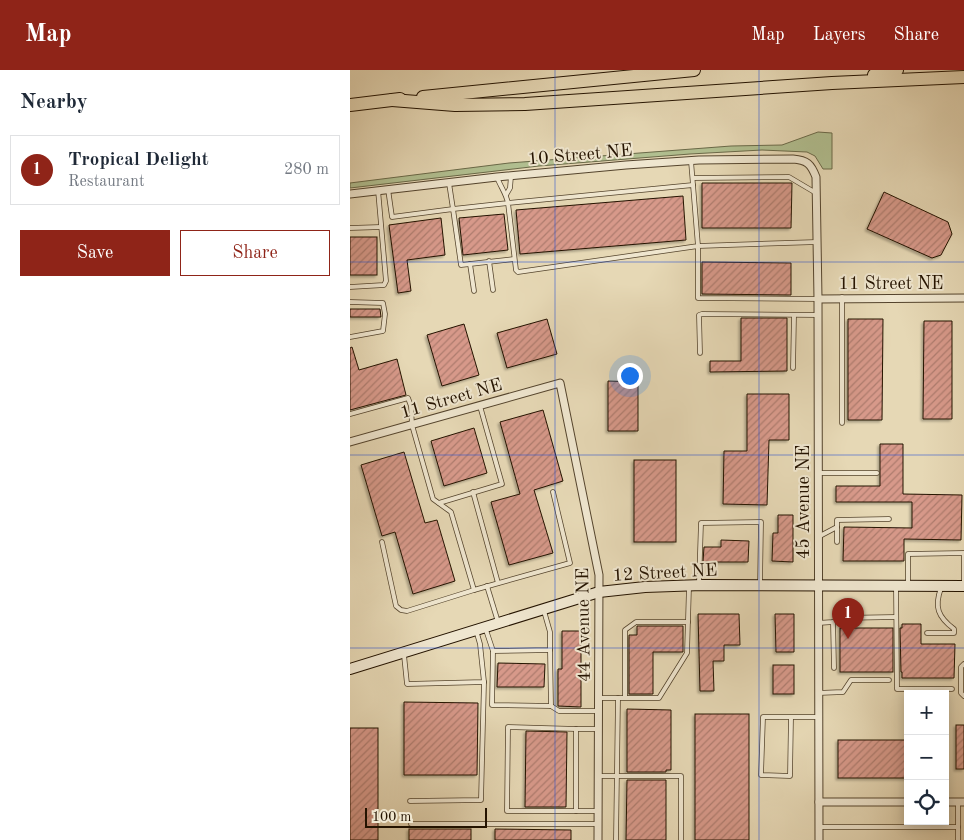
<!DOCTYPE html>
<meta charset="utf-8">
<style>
:root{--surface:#fff;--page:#f2f2f3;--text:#1f2937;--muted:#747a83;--line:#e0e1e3;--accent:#8f2418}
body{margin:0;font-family:"Old Standard TT",serif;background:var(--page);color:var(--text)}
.controls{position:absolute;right:15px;bottom:15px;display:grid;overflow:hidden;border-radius:0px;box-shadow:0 2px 12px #0003}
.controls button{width:45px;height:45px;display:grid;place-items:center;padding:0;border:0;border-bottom:1px solid var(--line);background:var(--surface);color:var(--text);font:25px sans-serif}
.scale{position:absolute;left:15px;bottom:12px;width:122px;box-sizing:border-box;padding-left:5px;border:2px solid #241300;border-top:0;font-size:14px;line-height:18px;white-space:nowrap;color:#241300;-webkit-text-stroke:4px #efe6cf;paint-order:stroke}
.you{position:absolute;left:279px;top:305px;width:18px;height:18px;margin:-12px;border:4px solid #fff;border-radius:50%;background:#1a73e8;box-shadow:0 0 0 8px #1a73e833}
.badge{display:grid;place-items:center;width:32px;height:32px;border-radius:50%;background:var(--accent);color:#fff;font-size:16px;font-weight:700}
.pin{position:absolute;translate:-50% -41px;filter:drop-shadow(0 1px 2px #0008)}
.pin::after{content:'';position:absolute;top:26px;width:18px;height:15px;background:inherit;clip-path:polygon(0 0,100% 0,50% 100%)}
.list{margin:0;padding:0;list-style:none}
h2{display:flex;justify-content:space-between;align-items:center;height:65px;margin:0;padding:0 20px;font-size:21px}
h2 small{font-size:16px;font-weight:400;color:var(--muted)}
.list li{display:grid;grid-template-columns:32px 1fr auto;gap:15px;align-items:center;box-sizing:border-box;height:70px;margin:0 10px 10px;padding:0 10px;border:1px solid var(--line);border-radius:0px}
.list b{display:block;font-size:19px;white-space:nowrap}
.list p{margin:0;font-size:16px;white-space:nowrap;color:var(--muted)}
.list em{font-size:16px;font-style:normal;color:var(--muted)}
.actions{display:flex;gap:10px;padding:15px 20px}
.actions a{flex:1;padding:11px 0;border:1px solid var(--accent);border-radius:0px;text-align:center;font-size:18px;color:var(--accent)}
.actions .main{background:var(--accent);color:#fff}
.icon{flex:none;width:28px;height:28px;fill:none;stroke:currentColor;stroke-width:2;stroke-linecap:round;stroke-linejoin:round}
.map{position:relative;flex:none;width:614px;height:770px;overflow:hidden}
header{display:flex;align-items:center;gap:30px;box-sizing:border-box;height:70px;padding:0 25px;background:var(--accent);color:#fff}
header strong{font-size:24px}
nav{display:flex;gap:28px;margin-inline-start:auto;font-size:18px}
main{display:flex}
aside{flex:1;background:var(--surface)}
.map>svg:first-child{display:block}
.green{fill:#b1bf90;stroke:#6a6948}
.building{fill:url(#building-hatch);stroke:#241300;filter:url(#shadow)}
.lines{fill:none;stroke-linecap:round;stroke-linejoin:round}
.lane-casing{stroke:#54442d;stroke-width:5.5}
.street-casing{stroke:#54442d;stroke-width:9}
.secondary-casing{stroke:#241300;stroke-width:12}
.highway-casing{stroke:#241300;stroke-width:14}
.lane{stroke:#efe6cf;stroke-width:4}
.street{stroke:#efe6cf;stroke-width:7}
.secondary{stroke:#efe6cf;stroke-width:10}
.highway{stroke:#e6d8b5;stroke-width:12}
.grid{fill:none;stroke:#1d4ed8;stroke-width:1;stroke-opacity:0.55}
.labels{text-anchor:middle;stroke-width:4;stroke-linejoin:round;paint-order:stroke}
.street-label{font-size:18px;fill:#241300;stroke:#efe6cf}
</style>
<header>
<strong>Map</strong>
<nav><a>Map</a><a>Layers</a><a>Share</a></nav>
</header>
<main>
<aside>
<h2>Nearby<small></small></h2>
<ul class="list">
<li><span class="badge">1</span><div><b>Tropical Delight</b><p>Restaurant</p></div><em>280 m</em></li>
</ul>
<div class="actions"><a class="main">Save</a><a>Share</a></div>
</aside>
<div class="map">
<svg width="614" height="770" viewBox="0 0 614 770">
<defs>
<pattern id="building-hatch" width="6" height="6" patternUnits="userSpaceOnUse" patternTransform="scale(1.25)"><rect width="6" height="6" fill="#d7998a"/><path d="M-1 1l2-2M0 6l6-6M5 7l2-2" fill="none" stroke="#ae7c6e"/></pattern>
<filter id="shadow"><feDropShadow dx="-2" dy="2" stdDeviation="1" flood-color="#0004"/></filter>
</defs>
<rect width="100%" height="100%" fill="#e6d8b5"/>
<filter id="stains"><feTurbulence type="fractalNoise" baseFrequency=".004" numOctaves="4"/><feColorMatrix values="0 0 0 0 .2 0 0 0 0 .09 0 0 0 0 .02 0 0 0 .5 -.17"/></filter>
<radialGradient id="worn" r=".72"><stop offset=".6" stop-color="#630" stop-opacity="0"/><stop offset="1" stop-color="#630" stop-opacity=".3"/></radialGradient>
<polygon class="green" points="468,62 482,63 482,99 473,99 465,86 457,82 412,80 340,84 189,96 0,118 0,113 159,93 381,76 432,75"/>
<g class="building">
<polygon points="352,113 442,113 441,158 352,158"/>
<polygon points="534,122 598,152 602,164 591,185 582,188 517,159"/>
<polygon points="333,126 336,170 170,184 166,140"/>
<polygon points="154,144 158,180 113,185 109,148"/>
<polygon points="91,148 95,185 57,190 61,221 48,223 39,155"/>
<rect x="0" y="167" width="27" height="38"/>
<polygon points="352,192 441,193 441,225 352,224"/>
<polygon points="0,239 30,239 31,247 0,247"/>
<polygon points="391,248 437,248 437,301 360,302 360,291 391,291"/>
<polygon points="197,249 207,284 157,298 147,263"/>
<polygon points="498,249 533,249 532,350 498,350"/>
<polygon points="574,251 602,251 602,349 573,349"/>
<polygon points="114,254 129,305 92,316 77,265"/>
<polygon points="2,277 9,300 47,289 56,325 0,340 0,278"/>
<polygon points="258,311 288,312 288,361 258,361"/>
<polygon points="397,324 439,324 439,370 419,370 417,435 373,434 374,381 397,381"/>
<polygon points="193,340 213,411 184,420 203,483 159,495 141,432 170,424 150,352"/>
<polygon points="124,358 137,403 94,416 81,371"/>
<polygon points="530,374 553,374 553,424 612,425 611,470 554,469 554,491 493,491 494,457 562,458 562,432 486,432 486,416 530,416"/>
<polygon points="54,382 75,453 87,450 105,511 63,524 45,462 32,466 11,395"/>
<rect x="284" y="390" width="42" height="82"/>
<polygon points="428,445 443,445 443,492 422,491 423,463 428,463"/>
<polygon points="371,470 399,471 398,492 353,492 354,477 371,477"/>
<polygon points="348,544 389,544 390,575 374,575 374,591 363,591 364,621 350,621"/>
<polygon points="425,544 444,544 444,582 426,582"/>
<polygon points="552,554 571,554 571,574 605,574 604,608 552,608 552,602 551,602 550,558 552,558"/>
<polygon points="287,556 333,556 333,582 303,582 303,624 279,624 279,565 287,565"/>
<rect x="490" y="558" width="53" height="44"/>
<polygon points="212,561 231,561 231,637 208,636 208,599 212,599"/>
<polygon points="148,593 195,594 194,617 147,617"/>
<rect x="423" y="595" width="21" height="29"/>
<polygon points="54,632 128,633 127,705 54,705"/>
<polygon points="277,639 321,640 321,700 316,700 316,702 277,702"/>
<rect x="345" y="644" width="54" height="126"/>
<rect x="606" y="655" width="8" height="44"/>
<rect x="0" y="658" width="28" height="112"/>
<polygon points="176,661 217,662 216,737 175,737"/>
<rect x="488" y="670" width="70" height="38"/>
<polygon points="277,710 316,710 316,770 276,770"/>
<rect x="59" y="759" width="62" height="11"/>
<polygon points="145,759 221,760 221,770 145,770"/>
</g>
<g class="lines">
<g class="lane-casing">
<g id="lane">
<polyline points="341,91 343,115"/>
<polyline points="343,108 439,107 466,123"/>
<path d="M99,113L103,139L158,133C156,123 150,116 147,107"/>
<polyline points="38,119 42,147 103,139 111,195 164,189"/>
<polyline points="156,125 160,118 161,106"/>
<polyline points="0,158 31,157"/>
<polyline points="467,172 348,176 168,202 166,200 158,133 343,115 348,176 348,228 468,229"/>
<polyline points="139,191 143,220"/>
<polyline points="120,194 124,221"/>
<polyline points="0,217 34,215 36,211 28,120"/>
<polyline points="0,232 33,233 35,244 33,261 0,267"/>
<polyline points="350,283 349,245 352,244 468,245"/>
<polyline points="443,298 444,245"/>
<polyline points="0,344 58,328 61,336 62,355 83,429 101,442 124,520 220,493 203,422"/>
<polyline points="492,353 492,227"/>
<polyline points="468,403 527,403"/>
<polyline points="123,422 148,513"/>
<polyline points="89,433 152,414 130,336"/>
<polyline points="468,467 487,457"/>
<polyline points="32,472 46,536 51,540 57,541 124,520"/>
<polyline points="487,472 487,450 539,449"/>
<polyline points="349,513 351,453 411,452 410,513"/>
<polyline points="137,516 148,552"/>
<polyline points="546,516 547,619 602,619"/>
<polyline points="558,516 558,484 614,483 614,516"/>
<polyline points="483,552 484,598"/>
<polyline points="468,553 483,552 489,548 546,547"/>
<polyline points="135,557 143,581 200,580 200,562 194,541"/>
<path d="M577,563H604V559C588,547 584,537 591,518"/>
<polyline points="143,581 142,635 201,636 200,580"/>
<polyline points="54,585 57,614 134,612 130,574 126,560"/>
<polyline points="614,594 611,597 611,623 614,626"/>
<polyline points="468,623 493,622 501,610 539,610"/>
<polyline points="275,627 275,560 286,552 338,552"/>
<polyline points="249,628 268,628 266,770"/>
<polyline points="268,628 309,628 337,583 339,517"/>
<polyline points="201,636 209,641 249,641"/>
<polyline points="441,647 440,706 411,705 413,647 468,647"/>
<polyline points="226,659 158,657 157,741 226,741"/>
<polyline points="248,706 331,706 331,770"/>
<polyline points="60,731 131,730 134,612"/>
<polyline points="608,732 608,770"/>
<polyline points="248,741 226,741 226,659 248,659"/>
<polyline points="61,754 248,754"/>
<polyline points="469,757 608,757"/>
</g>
</g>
<g class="street-casing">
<g id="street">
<path d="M0,124L147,107L276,95L349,90L443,89C457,90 461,94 466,107L468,229L469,770"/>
<polyline points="468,229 614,228"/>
<polyline points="0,372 210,313 249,505 248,770"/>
<polyline points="469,732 558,732"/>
<polyline points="595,732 614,732"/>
</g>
</g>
<g class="secondary-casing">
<polyline id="secondary" points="0,599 249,522 295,517 352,515 614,516"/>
</g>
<g class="highway-casing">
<g id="highway">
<polyline points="524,5 547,0"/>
<polyline points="73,27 344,0"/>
<polyline points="42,30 105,35 175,34 482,13 614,7"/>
<polyline points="0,35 50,29"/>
</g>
</g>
<use href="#lane" class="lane"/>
<use href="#street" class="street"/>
<use href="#secondary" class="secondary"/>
<use href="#highway" class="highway"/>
</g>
<path class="grid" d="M205,0V770M409,0V770M0,192H614M0,385H614M0,578H614"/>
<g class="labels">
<g class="street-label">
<text transform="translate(230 84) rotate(-5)" y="6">10 Street NE</text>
<text x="541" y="219">11 Street NE</text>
<text transform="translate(101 328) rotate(-16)" y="6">11 Street NE</text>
<text transform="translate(453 432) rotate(-90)" y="6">45 Avenue NE</text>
<text transform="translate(315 502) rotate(-3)" y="6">12 Street NE</text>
<text transform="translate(233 555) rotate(-91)" y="6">44 Avenue NE</text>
</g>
</g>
<rect width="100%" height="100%" filter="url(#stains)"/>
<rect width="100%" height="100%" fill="url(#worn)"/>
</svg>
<div class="controls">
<button>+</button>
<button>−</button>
<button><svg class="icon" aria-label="locate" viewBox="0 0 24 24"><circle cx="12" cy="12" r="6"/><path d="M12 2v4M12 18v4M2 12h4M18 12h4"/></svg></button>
</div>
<div class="scale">100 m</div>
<div class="you"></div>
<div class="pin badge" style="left:498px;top:569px">1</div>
</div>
</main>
